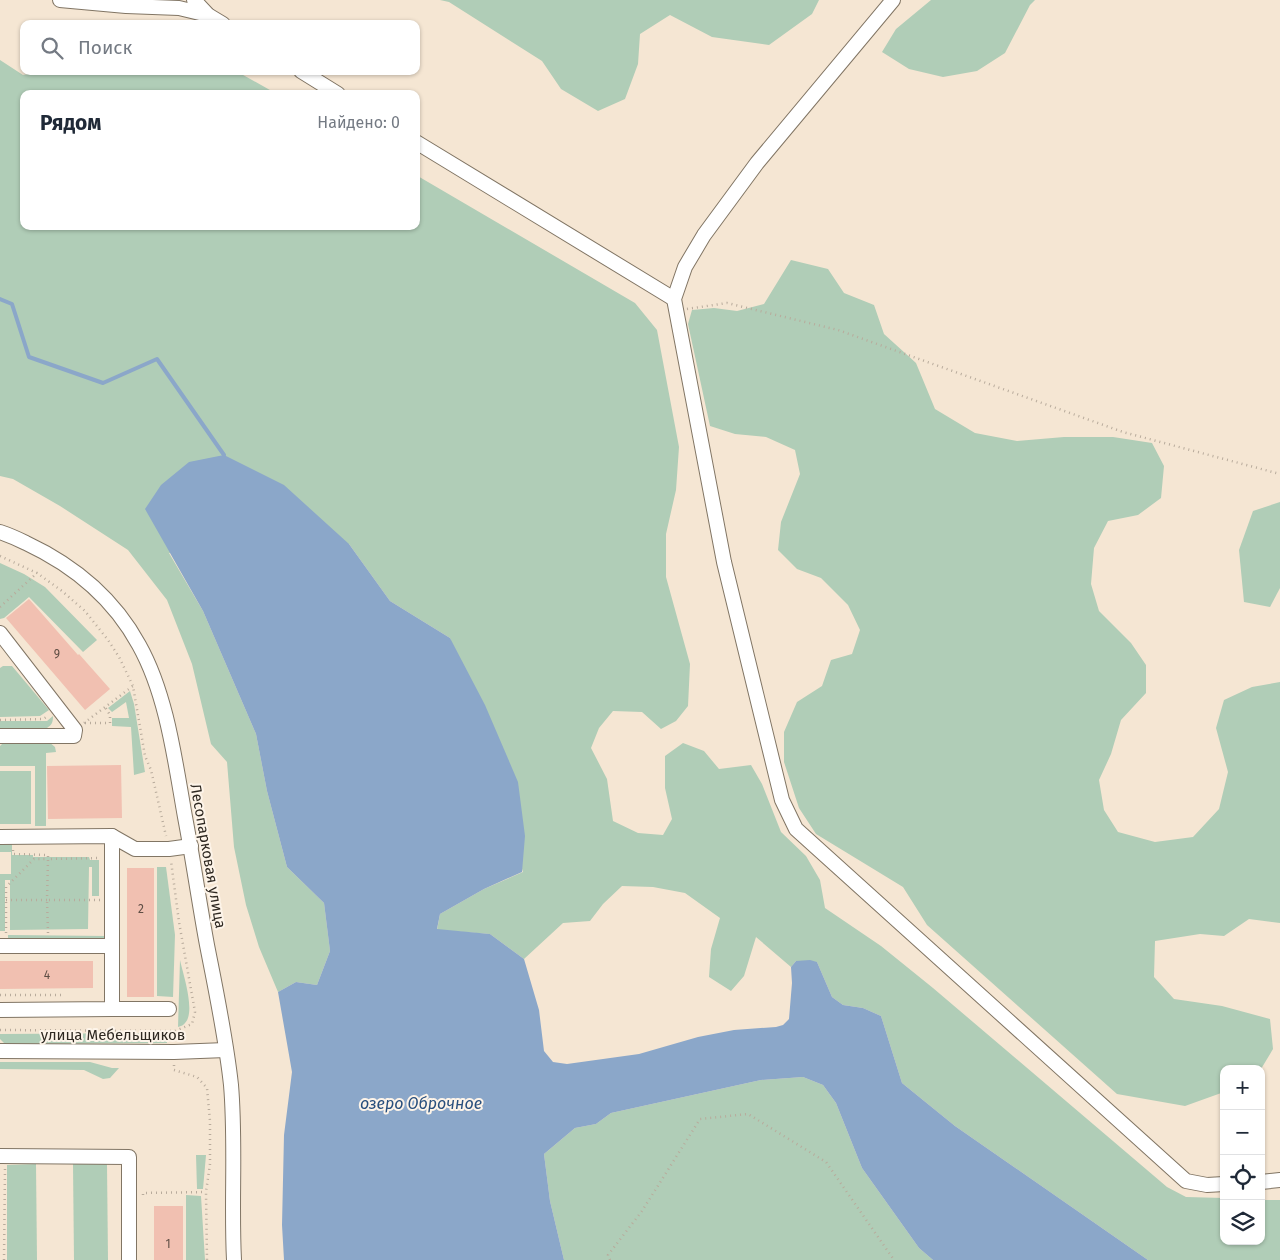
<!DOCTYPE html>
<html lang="ru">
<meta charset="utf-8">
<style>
:root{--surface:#fff;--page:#f2f2f3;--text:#1f2937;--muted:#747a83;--line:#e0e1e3}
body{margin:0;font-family:"Fira Sans",sans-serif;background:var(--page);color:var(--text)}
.controls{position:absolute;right:15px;bottom:15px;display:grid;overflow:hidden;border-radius:10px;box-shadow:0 1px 4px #0004}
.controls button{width:45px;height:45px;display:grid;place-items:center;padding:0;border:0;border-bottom:1px solid var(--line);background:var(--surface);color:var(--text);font:25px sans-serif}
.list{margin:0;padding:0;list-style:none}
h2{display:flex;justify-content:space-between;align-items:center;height:65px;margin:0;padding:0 20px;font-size:21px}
h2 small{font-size:16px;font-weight:400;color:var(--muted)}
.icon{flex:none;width:28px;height:28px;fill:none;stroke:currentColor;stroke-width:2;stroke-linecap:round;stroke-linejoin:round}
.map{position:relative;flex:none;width:1280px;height:1260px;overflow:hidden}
.search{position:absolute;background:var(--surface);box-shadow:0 1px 4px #0004;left:20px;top:20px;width:400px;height:55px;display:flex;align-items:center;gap:12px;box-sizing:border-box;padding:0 18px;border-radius:10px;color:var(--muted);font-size:19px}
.panel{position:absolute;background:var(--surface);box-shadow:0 1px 4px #0004;left:20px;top:90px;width:400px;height:140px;border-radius:10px}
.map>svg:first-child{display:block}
.green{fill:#b0cdb7}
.water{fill:#8ba7c9}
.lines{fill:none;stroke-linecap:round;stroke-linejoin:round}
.stream{stroke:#8ba7c9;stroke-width:4}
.building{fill:#f1c0b1}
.minor-casing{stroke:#817564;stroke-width:16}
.path{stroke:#b8ab9c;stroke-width:2.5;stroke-dasharray:1 4;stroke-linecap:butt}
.minor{stroke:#fff;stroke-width:14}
.labels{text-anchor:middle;stroke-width:4;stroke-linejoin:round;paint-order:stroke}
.number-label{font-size:12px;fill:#5f4e45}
.street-label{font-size:15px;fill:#2e2821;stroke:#fdf4e9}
.water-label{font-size:16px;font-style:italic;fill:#284f7d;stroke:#fdf4e9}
</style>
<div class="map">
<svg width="1280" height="1260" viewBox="0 0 1280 1260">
<rect width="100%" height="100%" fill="#f5e6d3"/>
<g class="green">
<polygon points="440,0 819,0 812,14 769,45 712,37 670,15 640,34 638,64 625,99 598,111 561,89 542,61 449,2"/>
<polygon points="931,0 1035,0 1030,5 1005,53 977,71 943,77 909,69 882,52 896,29"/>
<polygon points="0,60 23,75 47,71 236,71 277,94 24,94 24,226 416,226 416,175 635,303 657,330 679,447 676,490 666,534 666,577 690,664 688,706 676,721 661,729 642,712 613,711 599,728 591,748 607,779 613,821 638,833 663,835 672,819 665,788 665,756 683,743 704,751 719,769 751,765 762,784 781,832 806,856 820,880 825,908 881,946 933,988 1167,1187 1186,1197 1224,1198 1224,1241 1261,1241 1261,1200 1280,1200 1280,1260 1148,1260 955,1126 902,1083 881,1016 863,1008 843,1005 832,997 817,962 796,961 791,967 756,937 744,976 731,991 709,977 711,949 720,918 685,893 653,887 622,886 603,904 590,921 563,923 524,959 490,934 437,930 440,914 484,889 523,872 450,638 390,601 349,544 169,553 203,611 256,734 267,791 287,867 324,903 330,951 317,985 296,982 278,992 259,947 246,905 234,847 227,762 211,744 192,664 167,600 128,550 60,506 13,479 0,476"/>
<polygon points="791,260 828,269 844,293 874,305 884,334 916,363 935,409 975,433 1017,441 1064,437 1113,437 1152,443 1164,466 1161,498 1138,515 1108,521 1094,548 1091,584 1099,611 1131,643 1146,665 1146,693 1121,720 1111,754 1099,780 1104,810 1118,832 1155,842 1193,837 1219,809 1228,772 1216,728 1224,700 1252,687 1280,682 1280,923 1249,919 1224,936 1200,934 1155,941 1154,977 1174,999 1222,1006 1270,1019 1273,1049 1261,1069 1224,1069 1224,1092 1185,1106 1117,1094 927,925 903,887 816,834 799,808 784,762 784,732 797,702 822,686 831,660 852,654 860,630 848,605 821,578 797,569 778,550 781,522 800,474 795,450 766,437 735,434 710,426 688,324 692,310 714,308 737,311 764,304"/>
<polygon points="1280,502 1280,588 1270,607 1244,602 1239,550 1253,511"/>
<polygon points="0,563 24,574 45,587 97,640 83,652 29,597 4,618 0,619"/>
<polygon points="3,666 12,666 49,710 40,716 0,717 0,668"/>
<polygon points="130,691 134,704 145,772 134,775 131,727 112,726 112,718 129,718 126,702 112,712 108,708"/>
<path d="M53,716C53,722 52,725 47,728L0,729V721H47Z"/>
<polygon points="49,742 55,747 56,752 46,753 46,826 35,826 35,766 0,766 0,746 3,743"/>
<rect x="0" y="771" width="31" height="53"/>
<polygon points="0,842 12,842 12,855 33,855 33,857 89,857 90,860 99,860 99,896 92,896 92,867 89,867 88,929 10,930 10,880 5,880 5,931 0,931 0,874 11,874 11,852 0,852"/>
<polygon points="157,867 166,867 175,935 173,997 157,996"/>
<polygon points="8,935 108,936 108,940 8,939"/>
<path d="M180,960C183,974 196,1012 185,1023C184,1025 181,1026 178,1027Z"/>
<polygon points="167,1033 167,1043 5,1044 0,1039 0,1034"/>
<polygon points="0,1062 90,1062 112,1068 119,1068 110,1078 103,1079 84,1070 0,1069"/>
<polygon points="803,1077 823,1085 836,1103 862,1168 919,1248 933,1260 564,1260 550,1201 544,1154 575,1128 596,1124 611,1113 761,1080"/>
<polygon points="196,1155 206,1155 203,1189 197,1189"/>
<polygon points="36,1164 37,1260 7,1260 7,1165"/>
<polygon points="73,1164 107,1164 108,1260 74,1260"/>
<polygon points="186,1195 201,1196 205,1260 186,1260"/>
</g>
<polygon class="water" points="224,455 284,485 349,544 390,601 450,638 485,705 518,782 525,836 522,872 484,889 440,914 437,929 490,934 524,959 539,1010 544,1051 553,1062 567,1064 639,1054 698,1037 734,1030 776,1027 783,1025 789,1019 792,983 791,967 796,961 810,960 817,962 832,997 843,1005 863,1008 881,1016 902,1083 955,1126 1148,1260 933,1260 919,1248 862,1168 836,1103 823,1085 803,1077 761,1080 611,1113 596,1124 575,1128 544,1154 550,1201 564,1260 284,1260 282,1225 284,1135 292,1072 278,992 296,982 317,985 330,951 324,903 287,867 267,791 256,734 203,611 145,509 161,485 189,462"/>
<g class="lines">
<polyline class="stream" points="0,299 12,304 29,357 103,383 157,359 224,455"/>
</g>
<g class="building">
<polygon points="29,599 78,655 79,654 110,689 85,710 6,618"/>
<polygon points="121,765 122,818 48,819 47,766"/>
<rect x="127" y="868" width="27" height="129"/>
<polygon points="0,961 93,961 93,988 0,989"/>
<rect x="154" y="1206" width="29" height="54"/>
</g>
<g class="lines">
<g class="minor-casing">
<g id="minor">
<polyline points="60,0 126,6 179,8 208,15"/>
<polyline points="194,0 208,15 223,24"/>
<polyline points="893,0 757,163 704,235 685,267 674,299 724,562 782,800 796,829 1186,1181 1207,1185 1224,1184"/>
<polyline points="301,71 338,94"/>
<polyline points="416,142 674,299"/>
<path d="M0,532C9,535 18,539 26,543C73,565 114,599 139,645C167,695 175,761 185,817C193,859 199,902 207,945C216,991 226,1038 231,1085C236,1143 231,1202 234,1260"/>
<polyline points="0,633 75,730 74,736 0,736"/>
<polyline points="0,837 112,836 135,849 169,849 191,846"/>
<polyline points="0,946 112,946 112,836"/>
<polyline points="112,1009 169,1009"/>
<polyline points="0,1010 112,1009 112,946"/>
<polyline points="0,1051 174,1052 226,1050"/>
<polyline points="0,1156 129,1157 129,1260"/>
<polyline points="1261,1182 1280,1180"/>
</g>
</g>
<g class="path">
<polyline points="687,309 727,303 838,330 1123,432 1280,474"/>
<polyline points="0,556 37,573 62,591 85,611 108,640 119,657 133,686 145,756 151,770 166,836"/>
<polyline points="0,607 37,573"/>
<polyline points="0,720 43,719 48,716"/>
<polyline points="84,723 133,686"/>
<polyline points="85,723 110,723 110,715 105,707"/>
<polyline points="13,850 13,854 48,855 48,859"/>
<polyline points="6,900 47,900 48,859 101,858"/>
<polyline points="6,933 6,887 34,859 48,859"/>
<polyline points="48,933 47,900 100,900"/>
<polyline points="0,995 65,995"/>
<polyline points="0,1030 175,1031 192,1024 195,1012 179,922 171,861"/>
<polyline points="174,1065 174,1070 197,1077 207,1088 210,1121 210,1164 206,1192 207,1260"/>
<polyline points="143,1195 143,1193 206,1192"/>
<polyline points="4,1260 5,1169"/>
<polyline points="610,1260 608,1255 642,1211 700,1119 748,1114 826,1162 894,1260"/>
</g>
<use href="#minor" class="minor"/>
</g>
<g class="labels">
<g class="number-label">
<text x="57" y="658">9</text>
<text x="141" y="913">2</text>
<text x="47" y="979">4</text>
<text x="168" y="1248">1</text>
</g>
<g class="street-label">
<text transform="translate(208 856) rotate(80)" y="5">Лесопарковая улица</text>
<text x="113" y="1040">улица Мебельщиков</text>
</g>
<g class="water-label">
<text x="421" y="1109">озеро Оброчное</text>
</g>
</g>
</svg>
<div class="controls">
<button>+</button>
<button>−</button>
<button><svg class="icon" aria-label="locate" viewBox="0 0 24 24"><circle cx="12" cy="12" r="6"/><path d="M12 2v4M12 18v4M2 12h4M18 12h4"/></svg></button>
<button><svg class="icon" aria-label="layers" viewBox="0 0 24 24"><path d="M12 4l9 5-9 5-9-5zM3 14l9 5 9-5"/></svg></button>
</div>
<div class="search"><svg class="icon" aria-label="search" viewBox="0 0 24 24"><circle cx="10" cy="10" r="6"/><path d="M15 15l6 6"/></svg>Поиск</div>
<section class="panel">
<h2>Рядом<small>Найдено: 0</small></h2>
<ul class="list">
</ul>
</section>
</div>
